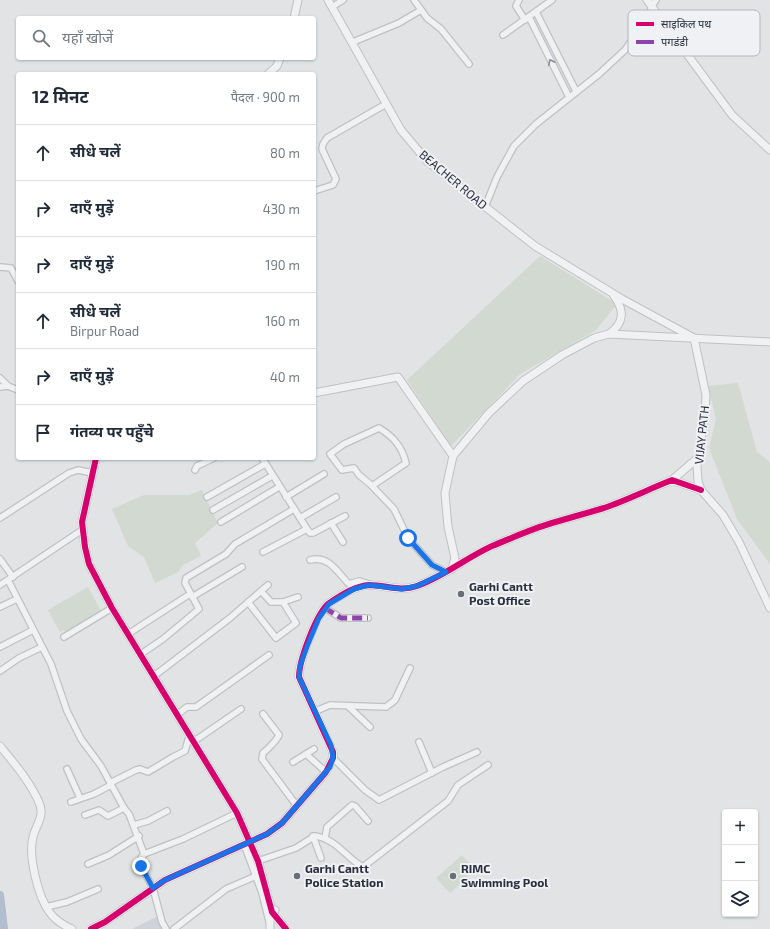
<!DOCTYPE html>
<html lang="hi">
<meta charset="utf-8">
<style>
:root{--surface:#fff;--page:#f6f6f7;--text:#1f2937;--muted:#747a83;--line:#e0e1e3}
body{margin:0;font-family:"Exo 2","Noto Sans Devanagari",sans-serif;background:var(--page);color:var(--text)}
.controls{position:absolute;right:12px;bottom:12px;display:grid;overflow:hidden;border-radius:4px;box-shadow:0 1px 3px #0004}
.controls button{width:36px;height:36px;display:grid;place-items:center;padding:0;border:0;border-bottom:1px solid var(--line);background:var(--surface);color:var(--text);font:20px sans-serif}
.stop{position:absolute;width:12px;height:12px;margin:-9px;border:3px solid #1a73e8;border-radius:50%;background:#fff}
.stop.end{background:#1a73e8;border-color:#fff;box-shadow:0 1px 4px #0008}
.list{margin:0;padding:0;list-style:none}
h2{display:flex;justify-content:space-between;align-items:center;height:52px;margin:0;padding:0 16px;font-size:17px}
h2 small{font-size:13px;font-weight:400;color:var(--muted)}
.list li{display:grid;grid-template-columns:26px 1fr auto;gap:12px;align-items:center;box-sizing:border-box;height:56px;padding:0 16px;border-top:1px solid var(--line)}
.list b{display:block;font-size:15px;white-space:nowrap}
.list p{margin:0;font-size:13px;white-space:nowrap;color:var(--muted)}
.list em{font-size:13px;font-style:normal;color:var(--muted)}
.icon{flex:none;width:22px;height:22px;fill:none;stroke:currentColor;stroke-width:2;stroke-linecap:round;stroke-linejoin:round}
.map{position:relative;flex:none;width:770px;height:929px;overflow:hidden}
.search{position:absolute;background:var(--surface);box-shadow:0 1px 3px #0004;left:16px;top:16px;width:300px;height:44px;display:flex;align-items:center;gap:10px;box-sizing:border-box;padding:0 14px;border-radius:4px;color:var(--muted);font-size:15px}
.panel{position:absolute;background:var(--surface);box-shadow:0 1px 3px #0004;left:16px;top:72px;width:300px;height:388px;border-radius:4px}
.map>svg:first-child{display:block}
.built{fill:#cfd2d8}
.green{fill:#d1d9d1}
.lines{fill:none;stroke-linecap:round;stroke-linejoin:round}
.river{stroke:#b1becf;stroke-width:8}
.minor-casing{stroke:#bfc1c3;stroke-width:8}
.tertiary-casing{stroke:#bfc1c3;stroke-width:9}
.minor{stroke:#f0f1f3;stroke-width:5.5}
.tertiary{stroke:#f0f1f3;stroke-width:7}
.quiet{stroke:#8e44ad;stroke-width:5;stroke-dasharray:10 5;stroke-linecap:butt}
.cycleway-casing{stroke:#eff1f5;stroke-width:8}
.cycleway{stroke:#d6006c;stroke-width:6}
.oneway{stroke:#8c9098}
.route{stroke:#1a73e8;stroke-width:5}
.poi-dot{fill:#696f78;stroke:#eff1f5;stroke-width:1.5}
.labels{text-anchor:middle;stroke-width:4;stroke-linejoin:round;paint-order:stroke}
.street-label{font-size:12px;fill:#29303d;stroke:#eff1f5}
.poi-label{font-size:12px;font-weight:bold;fill:#29303d;stroke:#eff1f5;text-anchor:start}
.key{fill:#eff1f5;stroke:#b4b7be;stroke-width:1}
.key-label{font-size:11px;fill:#29303d}
</style>
<div class="map">
<svg width="770" height="929" viewBox="0 0 770 929">
<rect width="100%" height="100%" fill="#e1e3e5"/>
<polygon class="built" points="158,916 164,929 132,929"/>
<g class="green">
<polygon points="540,256 617,304 596,330 520,374 451,446 407,380"/>
<polygon points="738,383 757,452 770,462 770,564 737,519 709,448 716,419 708,386"/>
<polygon points="202,490 218,523 195,543 201,556 183,565 178,572 155,583 144,557 128,546 112,509 144,495 189,495"/>
<polygon points="88,587 102,613 66,633 64,630 60,632 48,610"/>
<polygon points="462,855 472,867 465,874 468,877 450,893 436,878"/>
</g>
<g class="lines">
<polyline class="river" points="0,895 4,929"/>
<g class="minor-casing">
<g id="minor">
<polyline points="414,0 427,18 441,29 469,64"/>
<polyline points="519,0 516,6 525,20"/>
<polyline points="332,7 343,0"/>
<polyline points="536,12 576,91"/>
<polyline points="529,17 569,97"/>
<polyline points="503,35 552,0"/>
<polyline points="353,42 399,23 421,10"/>
<polyline points="314,191 333,185 336,179 322,149 323,144 327,138 386,104"/>
<polyline points="485,207 497,177 514,146 536,124 599,74 625,50 649,15 652,6 656,0"/>
<polyline points="0,267 11,268 18,281"/>
<polyline points="0,378 8,386"/>
<polyline points="0,387 8,386 18,390"/>
<polyline points="262,458 307,529 263,552"/>
<polyline points="195,470 197,466 214,458"/>
<path d="M372,486L406,463C402,447 394,437 379,428L344,444L330,454L342,470L354,468L359,475L370,484L394,509L408,538L432,565L446,572"/>
<polyline points="207,497 265,464"/>
<polyline points="286,497 324,474"/>
<polyline points="213,510 272,476"/>
<polyline points="0,518 69,473 78,470 93,473"/>
<polyline points="300,518 336,497"/>
<polyline points="221,522 279,487"/>
<polyline points="331,523 343,542"/>
<polyline points="307,529 310,533 313,533 345,516"/>
<polyline points="0,559 13,577"/>
<path d="M310,560C329,555 337,572 349,584L359,581L372,585"/>
<polyline points="8,580 51,664 67,711 81,739 101,766 124,808 129,814 144,854 141,858 141,866 153,888 162,922 166,929"/>
<polyline points="0,585 82,530"/>
<polyline points="192,597 242,567"/>
<polyline points="248,602 276,638 296,623 283,602 271,602 261,591"/>
<polyline points="283,602 298,597"/>
<polyline points="0,607 17,599"/>
<polyline points="325,608 341,618 368,618"/>
<polyline points="128,634 190,594"/>
<polyline points="64,637 112,608"/>
<polyline points="0,647 33,630"/>
<polyline points="141,654 163,639 199,609 185,583 186,578 226,554 235,544 294,509"/>
<polyline points="0,671 19,658 42,647"/>
<polyline points="154,676 230,618 268,585"/>
<polyline points="349,707 370,727"/>
<polyline points="316,711 330,705 386,707 395,700 410,668"/>
<path d="M263,714L279,735C277,740 267,750 263,753L262,759L297,806"/>
<polyline points="177,715 187,707 196,707 269,655"/>
<polyline points="193,742 241,709"/>
<polyline points="419,742 432,773"/>
<polyline points="306,754 314,749"/>
<polyline points="333,758 365,790 379,800 443,767 477,752"/>
<polyline points="293,762 306,754 326,772"/>
<polyline points="67,769 80,798"/>
<polyline points="110,783 136,770 140,769 148,772 173,757 185,751 188,740 190,737"/>
<polyline points="71,802 94,794 111,785"/>
<polyline points="85,815 99,810 108,816 124,808"/>
<polyline points="134,825 148,821 167,811"/>
<polyline points="313,836 321,858"/>
<polyline points="325,838 327,827 352,805 355,806 368,821"/>
<polyline points="244,844 262,893 269,921"/>
<polyline points="144,854 183,839 237,813"/>
<path d="M258,861L296,848L315,836C337,839 346,858 363,867L448,801L458,785L488,765"/>
<polyline points="88,864 109,855 139,836"/>
<polyline points="46,907 67,902 98,889"/>
<polyline points="174,929 226,889 256,876"/>
</g>
</g>
<g class="tertiary-casing">
<g id="tertiary">
<polyline points="328,0 401,130 427,161 535,246 622,299 694,338"/>
<polyline points="647,0 732,115 770,150"/>
<polyline points="294,18 298,0"/>
<polyline points="268,74 277,66 280,58"/>
<path d="M609,334C624,323 625,311 614,296"/>
<polyline points="694,338 706,395 705,414 697,466 698,481 701,490 723,515 739,542 770,608"/>
<polyline points="314,393 398,377 453,456"/>
<polyline points="96,458 82,522 85,547 89,564 112,608 237,813 258,861 272,912 286,929"/>
<polyline points="672,480 699,457"/>
<polyline points="452,569 455,558 448,527 445,493 453,456 489,413 523,381 562,355 594,338 609,334 770,342"/>
<path d="M0,746C14,763 32,784 40,805C44,817 36,825 33,837C28,856 38,897 50,913C56,921 63,925 72,929"/>
<path d="M91,929L105,922L165,880L267,834L282,823L326,772L333,758V752L299,677C299,660 316,615 328,604C339,596 355,586 369,585C386,585 400,592 417,586C444,576 466,558 492,546C512,538 531,529 552,523C569,518 587,513 604,508C627,500 649,489 672,480L701,490"/>
<polyline points="270,929 270,920 275,910"/>
</g>
</g>
<use href="#minor" class="minor"/>
<use href="#tertiary" class="tertiary"/>
<polyline class="quiet" points="325,608 341,618 368,618"/>
<g class="cycleway-casing">
<g id="cycleway">
<polyline points="96,458 82,522 85,547 89,564 112,608 237,813 258,861 272,912 286,929"/>
<path d="M91,929L105,922L165,880L267,834L282,823L326,772L333,758V752L299,677C299,660 316,615 328,604C339,596 355,586 369,585C386,585 400,592 417,586C444,576 466,558 492,546C512,538 531,529 552,523C569,518 587,513 604,508C627,500 649,489 672,480L701,490"/>
</g>
</g>
<use href="#cycleway" class="cycleway"/>
</g>
<defs><path id="oneway-chevron" d="M-2-3.5L2.5 0L-2 3.5" fill="none" stroke-width="1.6" stroke-linecap="round" stroke-linejoin="round"/></defs>
<use class="oneway" href="#oneway-chevron" transform="translate(551 62) rotate(-116)"/>
<g class="lines">
<polyline class="route" points="141,866 153,888 165,880 267,834 282,823 330,767 333,758 331,745 299,677 300,666 308,644 319,618 329,604 354,589 369,585 402,589 417,586 446,572 432,565 408,538"/>
</g>
<g class="poi-dot">
<circle cx="461" cy="594" r="4"/>
<circle cx="297" cy="876" r="4"/>
<circle cx="453" cy="876" r="4"/>
</g>
<g class="labels">
<g class="street-label">
<text transform="translate(453 180) rotate(40)" y="4">BEACHER ROAD</text>
<text transform="translate(702 435) rotate(-84)" y="4">VIJAY PATH</text>
</g>
<g class="poi-label">
<text x="469" y="591">Garhi Cantt<tspan x="469" dy="14">Post Office</tspan></text>
<text x="305" y="873">Garhi Cantt<tspan x="305" dy="14">Police Station</tspan></text>
<text x="461" y="873">RIMC<tspan x="461" dy="14">Swimming Pool</tspan></text>
</g>
</g>
<rect x="628" y="10" width="132" height="46" rx="6" class="key"/>
<rect x="636" y="22" width="18" height="4" fill="#d6006c"/>
<rect x="636" y="40" width="18" height="4" fill="#8e44ad"/>
<g class="key-label">
<text x="661" y="28">साइकिल पथ</text>
<text x="661" y="46">पगडंडी</text>
</g>
</svg>
<div class="controls">
<button>+</button>
<button>−</button>
<button><svg class="icon" aria-label="layers" viewBox="0 0 24 24"><path d="M12 4l9 5-9 5-9-5zM3 14l9 5 9-5"/></svg></button>
</div>
<div class="stop" style="left:408px;top:538px"></div>
<div class="stop end" style="left:141px;top:866px"></div>
<div class="search"><svg class="icon" aria-label="search" viewBox="0 0 24 24"><circle cx="10" cy="10" r="6"/><path d="M15 15l6 6"/></svg>यहाँ खोजें</div>
<section class="panel">
<h2>12 मिनट<small>पैदल · 900 m</small></h2>
<ul class="list">
<li><svg class="icon" aria-label="ahead" viewBox="0 0 24 24"><path d="M12 20V5M6 11l6-6 6 6"/></svg><div><b>सीधे चलें</b></div><em>80 m</em></li>
<li><svg class="icon" aria-label="right" viewBox="0 0 24 24"><path d="M7 20v-9h11M14 6l5 5-5 5"/></svg><div><b>दाएँ मुड़ें</b></div><em>430 m</em></li>
<li><svg class="icon" aria-label="right" viewBox="0 0 24 24"><path d="M7 20v-9h11M14 6l5 5-5 5"/></svg><div><b>दाएँ मुड़ें</b></div><em>190 m</em></li>
<li><svg class="icon" aria-label="ahead" viewBox="0 0 24 24"><path d="M12 20V5M6 11l6-6 6 6"/></svg><div><b>सीधे चलें</b><p>Birpur Road</p></div><em>160 m</em></li>
<li><svg class="icon" aria-label="right" viewBox="0 0 24 24"><path d="M7 20v-9h11M14 6l5 5-5 5"/></svg><div><b>दाएँ मुड़ें</b></div><em>40 m</em></li>
<li><svg class="icon" aria-label="arrive" viewBox="0 0 24 24"><path d="M6 21V4h12l-3 4 3 4H6"/></svg><div><b>गंतव्य पर पहुँचे</b></div></li>
</ul>
</section>
</div>
